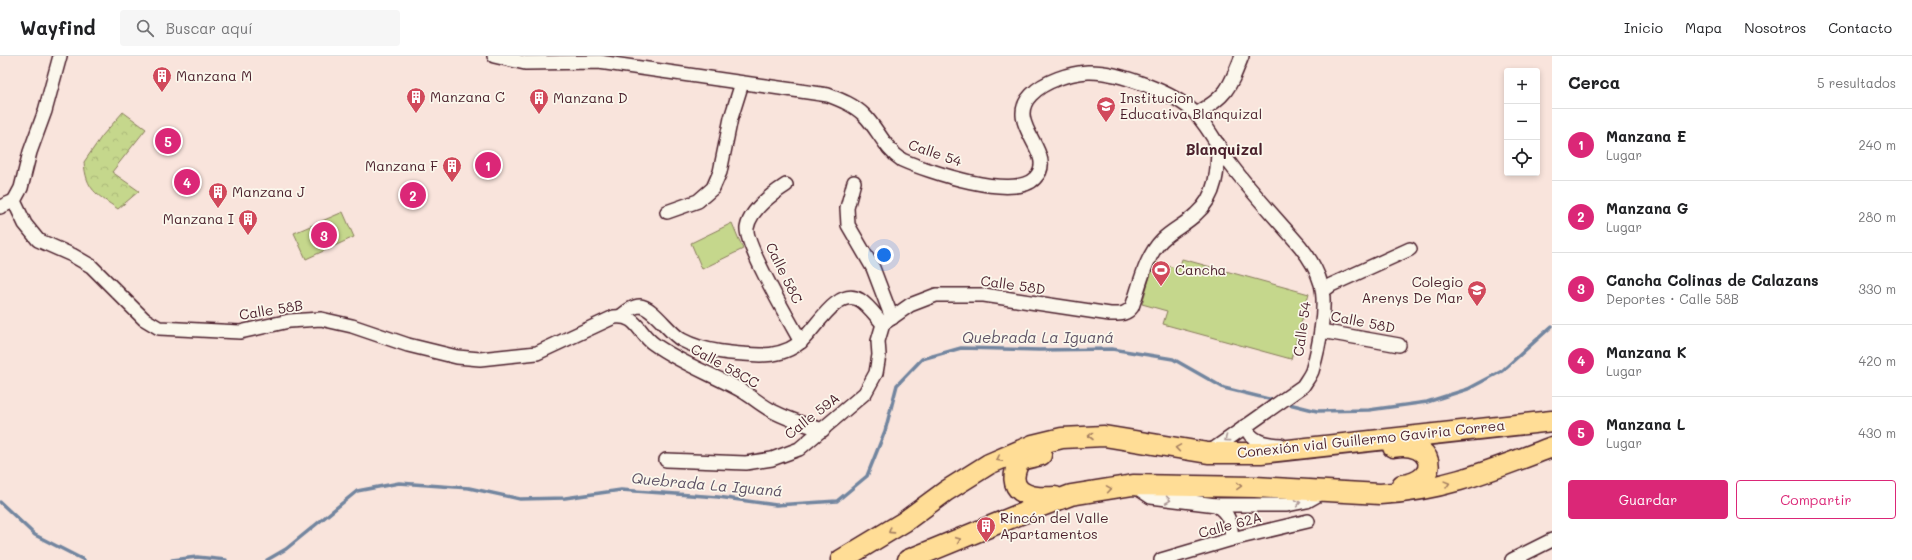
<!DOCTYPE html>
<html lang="es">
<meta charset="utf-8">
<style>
:root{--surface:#fff;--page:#f6f6f6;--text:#202124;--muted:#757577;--line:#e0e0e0;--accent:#db2777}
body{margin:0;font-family:Mali,sans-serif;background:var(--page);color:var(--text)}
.controls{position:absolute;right:12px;top:12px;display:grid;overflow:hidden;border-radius:4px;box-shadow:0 2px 6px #0003}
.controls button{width:36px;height:36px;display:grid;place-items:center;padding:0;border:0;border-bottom:1px solid var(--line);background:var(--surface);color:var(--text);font:20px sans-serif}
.you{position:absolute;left:884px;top:199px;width:14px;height:14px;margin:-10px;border:3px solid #fff;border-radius:50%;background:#1a73e8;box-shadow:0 0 0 6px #1a73e833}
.badge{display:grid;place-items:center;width:26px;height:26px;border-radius:50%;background:var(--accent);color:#fff;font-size:13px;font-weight:700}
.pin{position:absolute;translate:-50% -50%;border:2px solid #fff;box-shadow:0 1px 4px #0006}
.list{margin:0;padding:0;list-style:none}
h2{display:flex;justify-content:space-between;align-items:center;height:52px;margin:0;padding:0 16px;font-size:17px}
h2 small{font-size:13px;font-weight:400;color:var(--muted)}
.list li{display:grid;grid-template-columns:26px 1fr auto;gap:12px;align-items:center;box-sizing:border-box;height:72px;padding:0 16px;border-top:1px solid var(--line)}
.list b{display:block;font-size:15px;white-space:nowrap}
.list p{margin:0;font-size:13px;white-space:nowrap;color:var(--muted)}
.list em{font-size:13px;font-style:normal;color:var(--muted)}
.actions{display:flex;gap:8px;padding:12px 16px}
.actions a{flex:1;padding:9px 0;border:1px solid var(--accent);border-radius:4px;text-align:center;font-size:14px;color:var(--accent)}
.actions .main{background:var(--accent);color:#fff}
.icon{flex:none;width:22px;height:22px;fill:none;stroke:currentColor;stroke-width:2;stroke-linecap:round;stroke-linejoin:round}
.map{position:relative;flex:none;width:1552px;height:504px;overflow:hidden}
header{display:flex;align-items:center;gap:24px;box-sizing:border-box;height:56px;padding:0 20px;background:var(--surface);border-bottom:1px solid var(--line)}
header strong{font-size:19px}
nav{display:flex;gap:22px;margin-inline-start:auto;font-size:14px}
.search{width:280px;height:36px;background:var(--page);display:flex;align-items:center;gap:10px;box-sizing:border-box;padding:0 14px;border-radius:4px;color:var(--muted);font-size:15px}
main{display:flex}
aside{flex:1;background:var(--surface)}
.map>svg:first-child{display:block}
.forest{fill:url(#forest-crowns);stroke:#887b5c}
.garden{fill:#c5d78c;stroke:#887b5c}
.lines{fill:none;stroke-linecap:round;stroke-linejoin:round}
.stream{stroke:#72859f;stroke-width:3.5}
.minor-casing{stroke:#4a1f2b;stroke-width:16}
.highway-casing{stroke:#4a1f2b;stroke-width:23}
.minor{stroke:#fbf7ec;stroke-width:13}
.highway{stroke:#ffdd96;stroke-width:20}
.oneway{stroke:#a47e60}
.oneway2{stroke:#ab9695}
.labels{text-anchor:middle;stroke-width:3.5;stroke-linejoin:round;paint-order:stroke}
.poi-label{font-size:14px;fill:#4a1f2b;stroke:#fbf7ec;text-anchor:start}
.street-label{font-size:14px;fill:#4a1f2b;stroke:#fbf7ec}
.neighbourhood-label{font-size:15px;font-weight:bold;fill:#4a1f2b;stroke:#fbf7ec}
.water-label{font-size:15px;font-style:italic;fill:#5e5265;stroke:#fbf7ec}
</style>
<header>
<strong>Wayfind</strong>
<div class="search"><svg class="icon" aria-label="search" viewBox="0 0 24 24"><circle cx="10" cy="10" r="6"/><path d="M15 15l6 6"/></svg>Buscar aquí</div>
<nav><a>Inicio</a><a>Mapa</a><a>Nosotros</a><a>Contacto</a></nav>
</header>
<main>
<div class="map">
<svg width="1552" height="504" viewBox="0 0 1552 504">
<defs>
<pattern id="forest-crowns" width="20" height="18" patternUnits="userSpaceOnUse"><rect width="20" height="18" fill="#c5d78c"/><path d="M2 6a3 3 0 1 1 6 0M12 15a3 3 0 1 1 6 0" fill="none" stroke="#abb879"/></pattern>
</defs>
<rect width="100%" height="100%" fill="#f9e4dc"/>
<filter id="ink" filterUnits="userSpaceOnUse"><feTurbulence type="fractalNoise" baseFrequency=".025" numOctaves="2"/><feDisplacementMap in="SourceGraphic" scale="8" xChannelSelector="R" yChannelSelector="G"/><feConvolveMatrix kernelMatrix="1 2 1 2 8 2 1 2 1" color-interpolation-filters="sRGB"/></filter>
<g filter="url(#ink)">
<path class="forest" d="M123,56L146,73L112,116L139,135L118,153C96,138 86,134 84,106L102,80Z"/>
<g class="garden">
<polygon points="343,156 354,181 306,203 294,177"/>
<polygon points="732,167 743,193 702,213 691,187"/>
<polygon points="1182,203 1309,238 1291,303 1163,268 1167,255 1142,248 1154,206 1179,213"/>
</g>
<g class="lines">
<g class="stream">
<polyline points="1285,347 1317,355 1369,354 1427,346 1468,333 1502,315 1552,270"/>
<polyline points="0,446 35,479 84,504"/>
<polyline points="172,504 197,501 226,504"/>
<polyline points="267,504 286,493 357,435 399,427 469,432 520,443 565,442 621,434 718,441 776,449 837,445 867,420 885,375 897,329 922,303 961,292 1039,294 1112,293 1173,303 1224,332 1277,345"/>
</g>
<g class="minor-casing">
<g id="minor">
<path d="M494,0L525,7L599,6L828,39C841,44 854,49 864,59C878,73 885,93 902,104C927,115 1014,145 1035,122C1059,98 1003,68 1031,39C1044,25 1070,17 1088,16C1117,15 1176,37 1196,58C1210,73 1219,93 1231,109C1252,137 1277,163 1300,190C1309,201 1317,214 1321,228C1327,251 1319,292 1312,315C1310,320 1306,325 1303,330L1208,397"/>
<path d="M1196,58C1227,40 1229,33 1242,0"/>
<polyline points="854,126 847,152 848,169 873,212 892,262"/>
<path d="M786,129C772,138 750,154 747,172C745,189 790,266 801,286"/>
<path d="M14,145L25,168L38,184L72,199L91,210L144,263L159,272L240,276L289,265L321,263L352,270L408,289L457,301L480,303L537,297L614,261C637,258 638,277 654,288C682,308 714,319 744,336C752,341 760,348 769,353C785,363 805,368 823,374"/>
<polyline points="14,145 21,132 30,96 45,55 60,0"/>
<polyline points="0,151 14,145"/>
<polyline points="667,156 698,145 713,132 720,116 731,62 742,27"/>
<polyline points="1323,235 1331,229 1410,193"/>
<path d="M621,260C626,256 633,250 640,250C653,251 669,277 682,284C704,296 735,298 760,299C772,299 787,296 798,288C814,277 836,230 860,244C868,249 876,260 883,268"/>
<polyline points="1321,275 1399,289"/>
<path d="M1245,370C1251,386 1265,388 1281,389"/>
<path d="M666,404L746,407L772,403L799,393L865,337L876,317L879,299L878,285L883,268L910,249L936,239H984L1110,258C1119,258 1126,259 1132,251C1140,229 1145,201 1162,184C1172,174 1186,168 1196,158C1217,140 1218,113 1218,88"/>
<polyline points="1133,429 1151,441 1216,449 1287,449 1307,445 1323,436"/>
<path d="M1216,449C1230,458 1231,468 1232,483"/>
<polyline points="1161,504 1232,483 1308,465"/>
<polyline points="1512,504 1552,484"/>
</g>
</g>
<g class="highway-casing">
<g id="highway">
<path d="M1393,391C1434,383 1443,425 1402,429"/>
<path d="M1041,399L1020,404C1003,436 1028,443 1055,441"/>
<polyline points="841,504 904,466 946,435 989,408 1033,389 1062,382 1104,380 1208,397 1261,397 1552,365"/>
<path d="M908,504L1018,459L1071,439L1133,429L1255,431L1380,438C1443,435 1494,413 1552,391"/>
</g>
</g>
<use href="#minor" class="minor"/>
<use href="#highway" class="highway"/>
</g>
<defs><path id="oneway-chevron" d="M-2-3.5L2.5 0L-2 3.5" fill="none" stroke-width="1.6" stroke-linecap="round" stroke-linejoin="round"/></defs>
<g class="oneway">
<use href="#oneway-chevron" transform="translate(1091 380) rotate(-180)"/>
<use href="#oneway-chevron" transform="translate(1178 392) rotate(-171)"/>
<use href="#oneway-chevron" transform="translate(999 403) rotate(154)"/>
<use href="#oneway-chevron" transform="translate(1447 428) rotate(-15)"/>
<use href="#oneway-chevron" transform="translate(1239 430) rotate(2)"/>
<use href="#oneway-chevron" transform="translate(1109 433) rotate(-9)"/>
<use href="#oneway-chevron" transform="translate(891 475) rotate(147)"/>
<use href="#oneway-chevron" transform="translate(958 484) rotate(-23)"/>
</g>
<g class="oneway2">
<use href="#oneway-chevron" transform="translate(1227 383) rotate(144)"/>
<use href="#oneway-chevron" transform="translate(1168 444) rotate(8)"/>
<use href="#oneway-chevron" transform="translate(1298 447) rotate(-10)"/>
</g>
</g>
<defs>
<g id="building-pin" transform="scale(1)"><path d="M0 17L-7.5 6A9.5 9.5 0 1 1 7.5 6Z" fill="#d1495b" stroke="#fbf7ec"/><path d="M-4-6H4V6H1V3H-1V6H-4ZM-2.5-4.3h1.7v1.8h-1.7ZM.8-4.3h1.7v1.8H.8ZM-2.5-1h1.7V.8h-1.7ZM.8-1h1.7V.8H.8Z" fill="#fff"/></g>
<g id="school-pin" transform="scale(1)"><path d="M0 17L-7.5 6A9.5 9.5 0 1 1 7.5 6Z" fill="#d1495b" stroke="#fbf7ec"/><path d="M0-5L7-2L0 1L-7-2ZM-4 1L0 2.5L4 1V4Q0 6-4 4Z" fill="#fff"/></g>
<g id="stadium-pin" transform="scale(1)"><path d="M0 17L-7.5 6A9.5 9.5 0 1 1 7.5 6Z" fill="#d1495b" stroke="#fbf7ec"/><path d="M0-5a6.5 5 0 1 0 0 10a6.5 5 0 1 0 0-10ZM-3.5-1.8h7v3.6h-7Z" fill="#fff"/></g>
</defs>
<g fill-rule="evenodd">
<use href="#building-pin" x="162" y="20"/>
<use href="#building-pin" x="416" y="41"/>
<use href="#building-pin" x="539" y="42"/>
<use href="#school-pin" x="1106" y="50"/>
<use href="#building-pin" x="452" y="110"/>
<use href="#building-pin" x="218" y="136"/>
<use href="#building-pin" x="248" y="163"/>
<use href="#stadium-pin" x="1161" y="214"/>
<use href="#school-pin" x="1477" y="234"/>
<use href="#building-pin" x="986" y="470"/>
</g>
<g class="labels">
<g class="poi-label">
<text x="176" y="25">Manzana M</text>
<text x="430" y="46">Manzana C</text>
<text x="553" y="47">Manzana D</text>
<text x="1120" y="47">Institucion<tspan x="1120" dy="16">Educativa Blanquizal</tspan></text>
<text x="438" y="115" text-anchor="end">Manzana F</text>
<text x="232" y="141">Manzana J</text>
<text x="234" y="168" text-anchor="end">Manzana I</text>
<text x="1175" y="219">Cancha</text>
<text x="1463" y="231" text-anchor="end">Colegio<tspan x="1463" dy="16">Arenys De Mar</tspan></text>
<text x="1000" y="467">Rincón del Valle<tspan x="1000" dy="16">Apartamentos</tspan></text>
</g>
<g class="street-label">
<text transform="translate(935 97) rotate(19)" y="5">Calle 54</text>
<text transform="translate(784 217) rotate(64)" y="5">Calle 58C</text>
<text transform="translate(1013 229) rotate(8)" y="5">Calle 58D</text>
<text transform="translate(271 254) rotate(-9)" y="5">Calle 58B</text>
<text transform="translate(1363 266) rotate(11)" y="5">Calle 58D</text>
<text transform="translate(1302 273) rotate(-82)" y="5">Calle 54</text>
<text transform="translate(725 310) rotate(29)" y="5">Calle 58CC</text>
<text transform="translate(812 360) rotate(-38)" y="5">Calle 59A</text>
<text transform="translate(1371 383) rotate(-6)" y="5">Conexión vial Guillermo Gaviria Correa</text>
<text transform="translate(1230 469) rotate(-15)" y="5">Calle 62A</text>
</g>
<g class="neighbourhood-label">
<text x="1224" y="99">Blanquizal</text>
</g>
<g class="water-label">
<text x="1038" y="287">Quebrada La Iguaná</text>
<text transform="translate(707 429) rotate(5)" y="5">Quebrada La Iguaná</text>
</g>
</g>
</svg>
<div class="controls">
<button>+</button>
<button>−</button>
<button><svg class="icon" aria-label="locate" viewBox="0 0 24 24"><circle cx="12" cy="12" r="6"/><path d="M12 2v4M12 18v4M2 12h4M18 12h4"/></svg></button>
</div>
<div class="you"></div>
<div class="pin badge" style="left:488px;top:109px">1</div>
<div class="pin badge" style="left:413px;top:139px">2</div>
<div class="pin badge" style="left:324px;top:179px">3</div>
<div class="pin badge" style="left:187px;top:126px">4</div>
<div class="pin badge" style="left:168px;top:85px">5</div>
</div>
<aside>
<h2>Cerca<small>5 resultados</small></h2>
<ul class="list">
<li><span class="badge">1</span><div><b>Manzana E</b><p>Lugar</p></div><em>240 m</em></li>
<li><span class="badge">2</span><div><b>Manzana G</b><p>Lugar</p></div><em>280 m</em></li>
<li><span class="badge">3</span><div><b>Cancha Colinas de Calazans</b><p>Deportes · Calle 58B</p></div><em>330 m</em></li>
<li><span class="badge">4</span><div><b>Manzana K</b><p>Lugar</p></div><em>420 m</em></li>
<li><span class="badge">5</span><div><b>Manzana L</b><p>Lugar</p></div><em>430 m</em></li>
</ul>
<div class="actions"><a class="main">Guardar</a><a>Compartir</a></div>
</aside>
</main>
